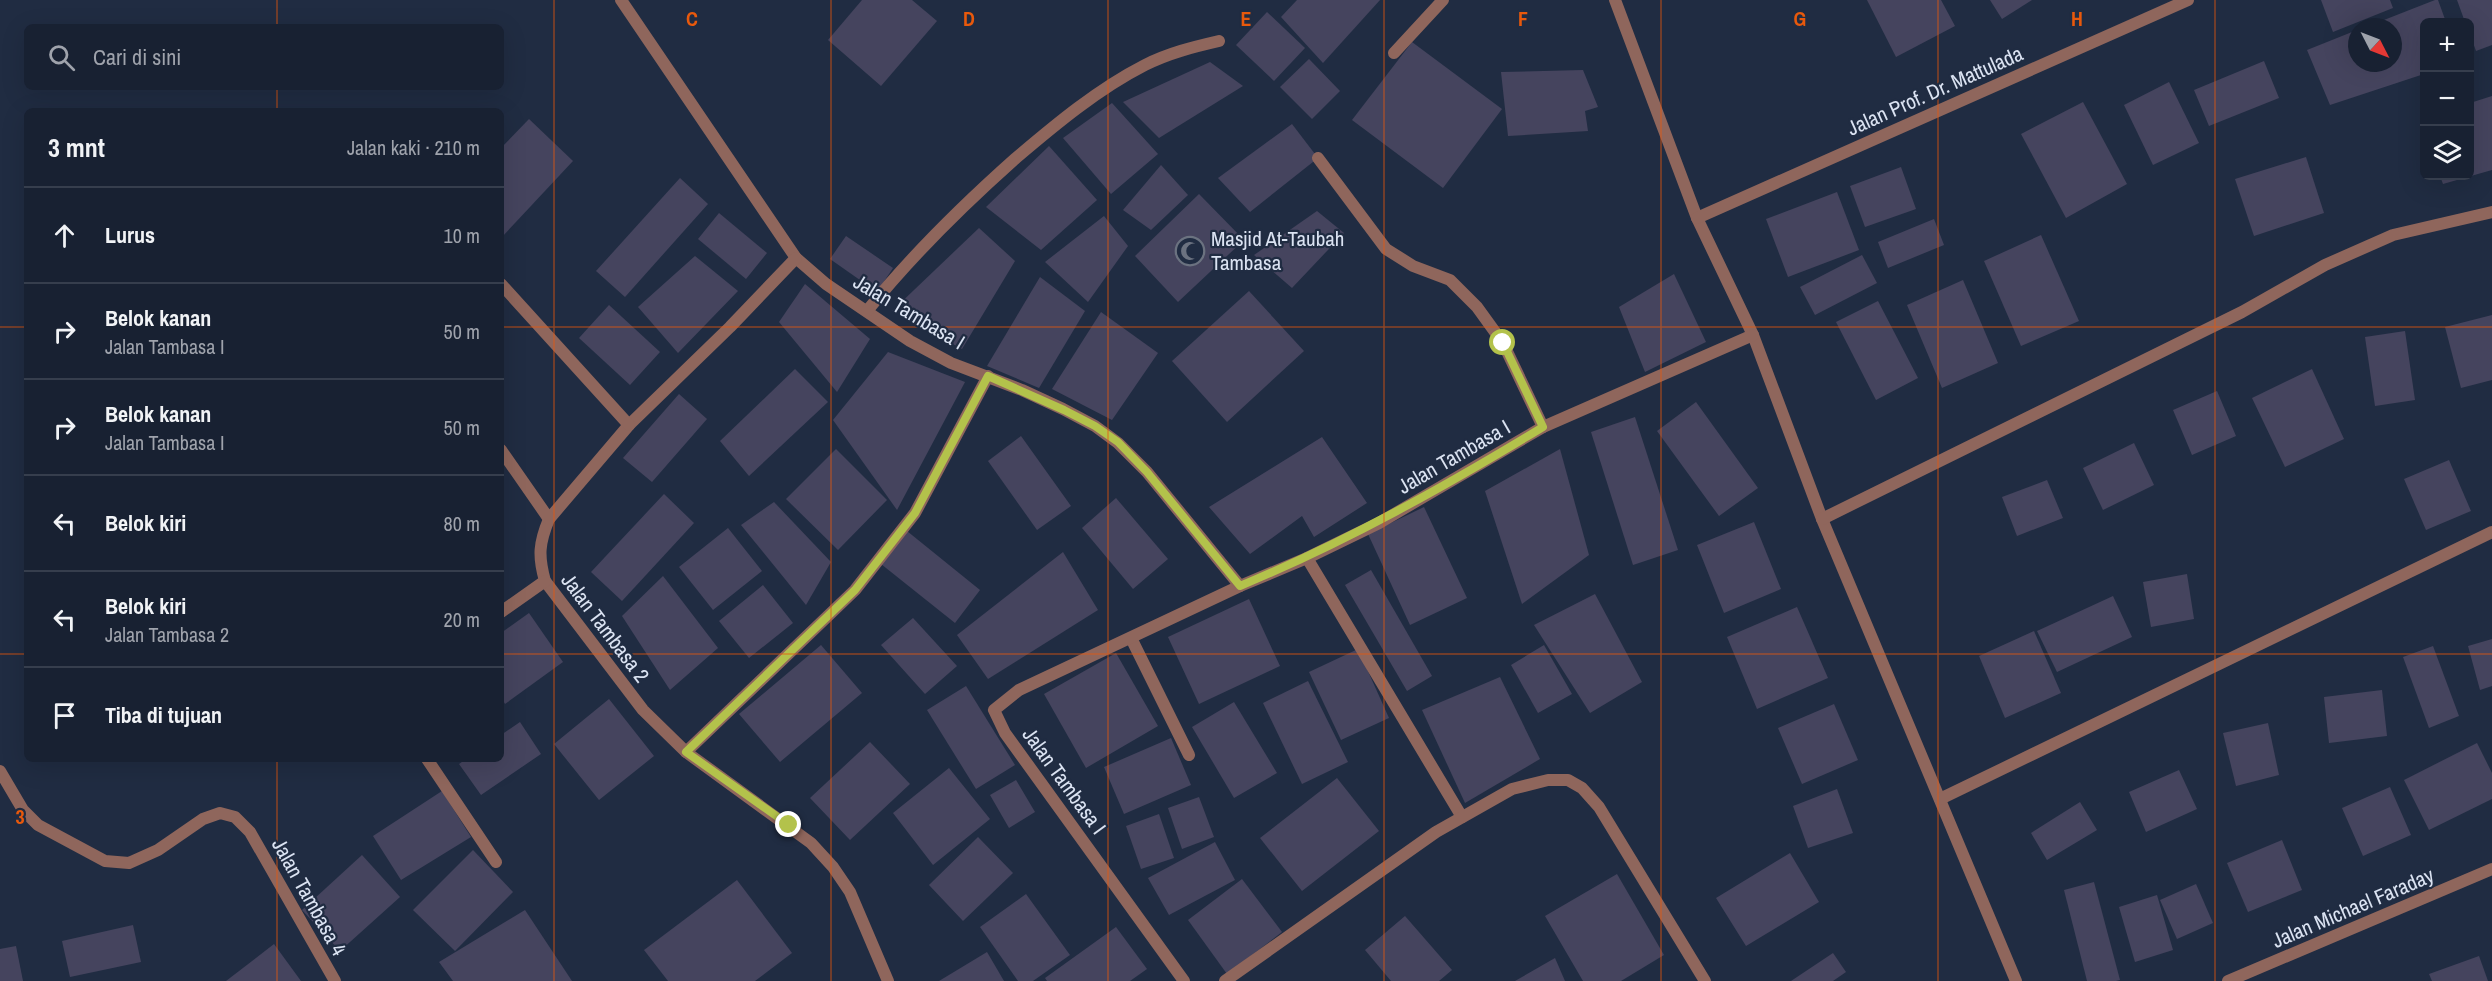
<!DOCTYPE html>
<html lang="id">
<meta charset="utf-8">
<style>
:root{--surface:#182132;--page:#21293a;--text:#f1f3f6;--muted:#9fa3ac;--line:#363e4d}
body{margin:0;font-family:"Archivo Narrow",sans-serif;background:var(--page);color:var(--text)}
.controls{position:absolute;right:18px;top:18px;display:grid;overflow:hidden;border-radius:9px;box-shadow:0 6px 24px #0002}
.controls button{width:54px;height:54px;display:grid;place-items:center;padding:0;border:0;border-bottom:2px solid var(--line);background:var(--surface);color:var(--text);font:30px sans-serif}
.compass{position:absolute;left:2348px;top:18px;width:54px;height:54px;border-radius:50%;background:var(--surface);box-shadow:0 6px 24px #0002;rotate:132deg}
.stop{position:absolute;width:18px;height:18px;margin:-14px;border:4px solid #b3c24b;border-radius:50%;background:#fff}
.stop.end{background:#b3c24b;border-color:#fff;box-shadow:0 2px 6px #0008}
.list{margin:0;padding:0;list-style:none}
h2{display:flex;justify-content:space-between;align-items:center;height:78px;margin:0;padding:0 24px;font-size:26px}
h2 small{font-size:20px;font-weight:400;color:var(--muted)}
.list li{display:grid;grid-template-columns:39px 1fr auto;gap:18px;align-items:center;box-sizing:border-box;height:96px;padding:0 24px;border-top:2px solid var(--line)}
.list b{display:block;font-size:22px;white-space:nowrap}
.list p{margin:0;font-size:20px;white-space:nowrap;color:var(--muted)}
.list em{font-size:20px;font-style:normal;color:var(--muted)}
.icon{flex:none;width:33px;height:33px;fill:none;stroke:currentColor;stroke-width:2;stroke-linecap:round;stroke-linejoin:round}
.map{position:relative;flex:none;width:2492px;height:981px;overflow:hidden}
.search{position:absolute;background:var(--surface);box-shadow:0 6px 24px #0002;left:24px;top:24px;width:480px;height:66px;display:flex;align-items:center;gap:15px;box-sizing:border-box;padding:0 21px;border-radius:9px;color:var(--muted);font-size:22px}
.panel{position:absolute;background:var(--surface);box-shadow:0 6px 24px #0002;left:24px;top:108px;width:480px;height:654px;border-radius:9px}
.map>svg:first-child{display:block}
.building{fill:#45445e}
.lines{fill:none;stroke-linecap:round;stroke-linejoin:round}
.street{stroke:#8f665c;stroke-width:12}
.route{stroke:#b3c24b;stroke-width:8}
.grid{fill:none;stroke:#e8590c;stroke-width:1.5;stroke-opacity:0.55}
.labels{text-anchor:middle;stroke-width:4.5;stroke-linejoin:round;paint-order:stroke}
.street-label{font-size:21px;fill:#dbe3f2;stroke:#202c42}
.poi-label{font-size:21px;fill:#dbe3f2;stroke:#202c42;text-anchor:start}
.grid-label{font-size:20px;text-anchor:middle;font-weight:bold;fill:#e8590c;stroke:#202c42;stroke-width:4.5;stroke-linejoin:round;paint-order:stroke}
</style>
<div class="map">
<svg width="2492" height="981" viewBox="0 0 2492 981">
<rect width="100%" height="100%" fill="#202c42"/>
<g class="building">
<polygon points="862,0 912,0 937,21 881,86 828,40"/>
<polygon points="1297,0 1380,0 1323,63 1281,17"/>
<polygon points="1867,0 1941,0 1955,26 1896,57"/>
<polygon points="1990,0 2032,0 2002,19"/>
<polygon points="2321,0 2390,0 2393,8 2333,32"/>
<polygon points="2435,0 2438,0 2446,22 2424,22 2424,74 2330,105 2307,50 2357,30 2357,63 2393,63 2393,27 2366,27"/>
<polygon points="2457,0 2492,0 2492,45 2476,51 2470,34 2470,22 2465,22"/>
<polygon points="1267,12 1305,48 1274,81 1236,45"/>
<polygon points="1412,42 1502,109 1443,188 1352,120"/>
<polygon points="1309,59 1340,91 1312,119 1280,87"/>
<polygon points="2264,61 2279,98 2209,126 2194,90"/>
<polygon points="1210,62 1243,86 1159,138 1123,102"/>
<polygon points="1583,70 1598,107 1585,111 1588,131 1508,136 1501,72"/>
<polygon points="2169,82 2199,143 2153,165 2124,105"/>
<polygon points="2492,96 2492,170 2443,184 2440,176 2470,176 2470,103"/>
<polygon points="2083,102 2127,184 2066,218 2021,134"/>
<polygon points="1112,103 1158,154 1111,194 1063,138"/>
<polygon points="529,119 573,161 501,238 501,148"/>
<polygon points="1292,124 1318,158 1250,212 1218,178"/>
<polygon points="1049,146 1097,200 1041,250 986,207"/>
<polygon points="2306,157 2324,213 2254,236 2235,179"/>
<polygon points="1161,165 1188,195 1151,230 1123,210"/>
<polygon points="1901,167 1916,209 1865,227 1850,186"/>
<polygon points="680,178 708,204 625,297 596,271"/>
<polygon points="1837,192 1859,250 1788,277 1766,219"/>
<polygon points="1199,194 1244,240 1178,302 1135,256"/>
<polygon points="1317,211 1344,233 1292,288 1254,255"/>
<polygon points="719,213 767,253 746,279 698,239"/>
<polygon points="1104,216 1128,246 1088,302 1045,262"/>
<polygon points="1934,219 1944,245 1888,268 1878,242"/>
<polygon points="979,228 1015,261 962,349 892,311"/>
<polygon points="2041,235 2079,321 2021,346 1984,261"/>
<polygon points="846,236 893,268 877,292 830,259"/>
<polygon points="1862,255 1877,283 1815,315 1800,287"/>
<polygon points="695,256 738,291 678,353 638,307"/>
<polygon points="1674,274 1706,342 1645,372 1619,307"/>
<polygon points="1040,277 1085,311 1039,388 987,366"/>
<polygon points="1963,280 1998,363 1942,388 1907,305"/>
<polygon points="805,284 870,339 837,392 779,322"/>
<polygon points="1249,291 1304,351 1227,422 1172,361"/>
<polygon points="1878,301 1918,378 1876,400 1836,322"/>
<polygon points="609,305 660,352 630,385 579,338"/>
<polygon points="1101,312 1158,353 1112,420 1052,389"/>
<polygon points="2492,315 2492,380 2461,388 2445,327"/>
<polygon points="2405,331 2415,400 2375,406 2365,337"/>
<polygon points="888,352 965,382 897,510 833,420"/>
<polygon points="795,369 828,402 749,476 720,441"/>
<polygon points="2312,369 2344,439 2285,467 2252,398"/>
<polygon points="2217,391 2236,436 2192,455 2173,410"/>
<polygon points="679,394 707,419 652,482 623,458"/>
<polygon points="1696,402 1758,488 1719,516 1657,431"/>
<polygon points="1635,417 1678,550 1633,565 1591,432"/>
<polygon points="1021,436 1071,506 1037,530 988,461"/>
<polygon points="1322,437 1367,503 1314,537 1302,516 1250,554 1209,507"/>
<polygon points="2134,443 2154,485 2103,510 2083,468"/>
<polygon points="836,449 887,500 838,550 786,499"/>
<polygon points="1560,449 1589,555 1522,604 1485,491"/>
<polygon points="2449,460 2471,511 2426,530 2404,479"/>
<polygon points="2047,480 2063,518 2017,536 2002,497"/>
<polygon points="664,494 694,523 622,601 591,572"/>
<polygon points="1116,498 1168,559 1133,589 1082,528"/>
<polygon points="774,502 831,562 806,605 741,525"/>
<polygon points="1424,507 1467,598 1410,625 1368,534"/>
<polygon points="1754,522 1781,589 1724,613 1697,545"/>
<polygon points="728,528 762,571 713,610 679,567"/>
<polygon points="907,531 980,590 955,623 881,564"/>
<polygon points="1063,552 1098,610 988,679 957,635"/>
<polygon points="1371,570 1432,676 1407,691 1345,585"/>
<polygon points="2187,574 2194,619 2151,627 2143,582"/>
<polygon points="663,576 718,648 670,690 622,616"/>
<polygon points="763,585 793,623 749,658 719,621"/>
<polygon points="1595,594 1642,682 1590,713 1534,625"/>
<polygon points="2113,596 2132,637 2057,672 2037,631"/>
<polygon points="1249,599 1280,666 1199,704 1168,637"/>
<polygon points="1797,607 1828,678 1757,709 1727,637"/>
<polygon points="529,613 563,662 505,704 501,697 501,633"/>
<polygon points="913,618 957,666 925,694 881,645"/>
<polygon points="2034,631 2061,693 2005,718 1979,656"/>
<polygon points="2492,639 2492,686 2480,690 2468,646"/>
<polygon points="821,645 862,693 780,762 739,714"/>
<polygon points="1544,645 1572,694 1538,713 1511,665"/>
<polygon points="2433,646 2459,716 2429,728 2403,657"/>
<polygon points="1358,649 1389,718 1341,740 1309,672"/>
<polygon points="1116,653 1158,726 1086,768 1044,694"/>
<polygon points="1500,677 1540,759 1465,803 1422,710"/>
<polygon points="1308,681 1348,762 1302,784 1263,703"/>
<polygon points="966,686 1015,765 976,789 927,710"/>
<polygon points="2382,690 2387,736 2329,743 2324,697"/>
<polygon points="609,699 654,756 599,800 554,744"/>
<polygon points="1234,702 1277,773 1234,798 1192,727"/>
<polygon points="1834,704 1858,760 1802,784 1778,728"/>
<polygon points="520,722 541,754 481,795 459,764 466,759 501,759 501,735"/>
<polygon points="2268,723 2279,775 2236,786 2223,733"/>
<polygon points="1171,738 1191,785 1124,814 1104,767"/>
<polygon points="870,742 910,784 850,840 810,798"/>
<polygon points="2477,743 2492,773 2492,799 2429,830 2404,780"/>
<polygon points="949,768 990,819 933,865 893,813"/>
<polygon points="2179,770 2197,809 2146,832 2129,792"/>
<polygon points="1337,778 1379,831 1302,891 1260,838"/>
<polygon points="1016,780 1035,812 1009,828 990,795"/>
<polygon points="2390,787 2411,835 2363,856 2342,808"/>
<polygon points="1837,789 1853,833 1808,848 1793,806"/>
<polygon points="442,791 471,837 401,880 373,836"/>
<polygon points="1199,797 1214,837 1182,849 1168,808"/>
<polygon points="2080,802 2097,830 2047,860 2031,833"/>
<polygon points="1159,814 1174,858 1141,869 1126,826"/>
<polygon points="978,837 1013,873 963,921 929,885"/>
<polygon points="2282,840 2302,890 2248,912 2227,863"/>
<polygon points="1215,842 1235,880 1169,915 1148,878"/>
<polygon points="473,850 513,892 455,951 413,910"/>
<polygon points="1790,853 1819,902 1746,946 1716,898"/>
<polygon points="362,855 400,897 340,951 302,910"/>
<polygon points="1617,874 1664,955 1621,981 1583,981 1545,916"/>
<polygon points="1242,879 1282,932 1227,974 1188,920"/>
<polygon points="737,880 792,953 755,981 668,981 644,950"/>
<polygon points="2094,882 2120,980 2116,981 2087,981 2064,890"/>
<polygon points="2196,884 2213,923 2177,939 2160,900"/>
<polygon points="1026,894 1070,955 1033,981 1018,981 980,927"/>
<polygon points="2157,895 2173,950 2135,962 2119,907"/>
<polygon points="525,910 572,981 453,981 439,962"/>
<polygon points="1405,916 1452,970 1439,981 1391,981 1365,950"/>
<polygon points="133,925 141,962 70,977 62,941"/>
<polygon points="1116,927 1147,969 1130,981 1047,981 1045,978"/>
<polygon points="274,944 301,981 226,981"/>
<polygon points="16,946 23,981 0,981 0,949"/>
<polygon points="987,952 1004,981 939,981"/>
<polygon points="1833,953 1846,972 1833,981 1791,981"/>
<polygon points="2479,956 2488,981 2432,981 2429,974"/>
<polygon points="1555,958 1565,981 1515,981"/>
</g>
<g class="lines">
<g class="street">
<polyline points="621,0 796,258 826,284 910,341 951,363 1022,390 1063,409 1095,426 1118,443 1147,472 1240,586"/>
<polyline points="1615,0 1697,218 1753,335 1822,519 2016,981"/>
<polyline points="1394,53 1443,0"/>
<polyline points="1318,158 1386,249 1413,266 1450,280 1477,307 1503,343 1543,427"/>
<polyline points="1697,218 2188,0"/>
<path d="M796,258L730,327L629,425L549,519C539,543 538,556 545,581L643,710L686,752L811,843L833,867L850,892L888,981"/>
<polyline points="501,284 629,425"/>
<path d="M867,311C912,255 962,206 1016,158C1056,124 1098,89 1145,65C1169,53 1193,47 1219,41"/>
<polyline points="501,450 549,519"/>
<polyline points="1822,519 2242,312 2325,265 2393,235 2492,212"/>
<polyline points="1307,558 1462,817"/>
<polyline points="501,612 545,581"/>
<polyline points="1131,638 1189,755"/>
<polyline points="686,752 855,590 915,513 988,376"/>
<polyline points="427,759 496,862"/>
<polyline points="0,771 23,810 38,825 105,861 129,863 158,850 203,819 220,813 235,817 250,832 335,981"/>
<polyline points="1940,799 2492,532"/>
<polyline points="1184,981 1005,733 994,710 1019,690 1240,586 1307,558 1379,523 1543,427 1753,335"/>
<polyline points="1225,981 1436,832 1512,789 1548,780 1568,780 1582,788 1599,807 1705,981"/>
<polyline points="2228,981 2492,869"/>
</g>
</g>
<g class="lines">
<path class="route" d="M789,825L686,752L855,590L915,513L988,376L1064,410L1095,426L1118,442L1147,472L1240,586C1348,541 1444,487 1543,427L1503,343"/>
</g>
<path class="grid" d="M277,0V27M554,0V981M831,0V981M1108,0V981M1384,0V981M1661,0V981M1938,0V981M2215,0V981M277,87V111M0,327H27M501,327H2492M0,654H27M501,654H2492M277,759V981"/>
<defs>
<g id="mosque-ring" transform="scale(1.5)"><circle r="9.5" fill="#202c42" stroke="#6b7280" stroke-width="1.5"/><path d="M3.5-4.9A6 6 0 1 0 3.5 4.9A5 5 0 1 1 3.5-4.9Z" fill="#6b7280"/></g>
</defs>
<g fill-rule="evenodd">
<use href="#mosque-ring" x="1190" y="251"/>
</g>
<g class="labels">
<g class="street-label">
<text transform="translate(1935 91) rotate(-24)" y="7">Jalan Prof. Dr. Mattulada</text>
<text transform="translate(909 312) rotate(31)" y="7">Jalan Tambasa I</text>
<text transform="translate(1454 457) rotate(-30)" y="7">Jalan Tambasa I</text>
<text transform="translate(605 628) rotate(53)" y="7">Jalan Tambasa 2</text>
<text transform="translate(1064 781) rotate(54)" y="7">Jalan Tambasa I</text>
<text transform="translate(309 897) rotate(61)" y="7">Jalan Tambasa 4</text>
<text transform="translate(2353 908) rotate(-23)" y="7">Jalan Michael Faraday</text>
</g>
<g class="poi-label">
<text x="1211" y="246">Masjid At-Taubah<tspan x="1211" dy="24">Tambasa</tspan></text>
</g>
</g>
<g class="grid-label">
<text x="692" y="26">C</text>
<text x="969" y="26">D</text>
<text x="1246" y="26">E</text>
<text x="1523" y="26">F</text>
<text x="1800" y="26">G</text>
<text x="2077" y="26">H</text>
<text x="20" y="824">3</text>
</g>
</svg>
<div class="controls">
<button>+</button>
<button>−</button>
<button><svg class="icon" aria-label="layers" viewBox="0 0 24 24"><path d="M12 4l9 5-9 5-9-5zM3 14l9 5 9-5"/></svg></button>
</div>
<svg class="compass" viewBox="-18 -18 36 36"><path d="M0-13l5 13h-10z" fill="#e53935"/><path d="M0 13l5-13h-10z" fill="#9fa3ac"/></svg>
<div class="stop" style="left:1503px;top:343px"></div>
<div class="stop end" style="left:789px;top:825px"></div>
<div class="search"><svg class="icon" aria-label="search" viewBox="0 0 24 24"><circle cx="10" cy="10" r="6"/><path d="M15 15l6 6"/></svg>Cari di sini</div>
<section class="panel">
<h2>3 mnt<small>Jalan kaki · 210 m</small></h2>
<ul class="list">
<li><svg class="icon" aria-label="ahead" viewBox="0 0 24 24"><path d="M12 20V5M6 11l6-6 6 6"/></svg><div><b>Lurus</b></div><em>10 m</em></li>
<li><svg class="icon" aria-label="right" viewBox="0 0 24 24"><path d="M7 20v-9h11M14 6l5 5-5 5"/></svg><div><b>Belok kanan</b><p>Jalan Tambasa I</p></div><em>50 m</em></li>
<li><svg class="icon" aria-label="right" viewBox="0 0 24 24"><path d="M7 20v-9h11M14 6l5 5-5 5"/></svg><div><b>Belok kanan</b><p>Jalan Tambasa I</p></div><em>50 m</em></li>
<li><svg class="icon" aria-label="left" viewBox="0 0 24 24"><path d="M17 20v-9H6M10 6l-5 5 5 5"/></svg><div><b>Belok kiri</b></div><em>80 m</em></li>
<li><svg class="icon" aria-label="left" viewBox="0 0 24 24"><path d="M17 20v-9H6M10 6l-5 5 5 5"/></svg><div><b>Belok kiri</b><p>Jalan Tambasa 2</p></div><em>20 m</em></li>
<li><svg class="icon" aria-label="arrive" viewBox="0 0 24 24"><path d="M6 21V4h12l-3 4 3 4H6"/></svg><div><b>Tiba di tujuan</b></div></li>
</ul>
</section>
</div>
